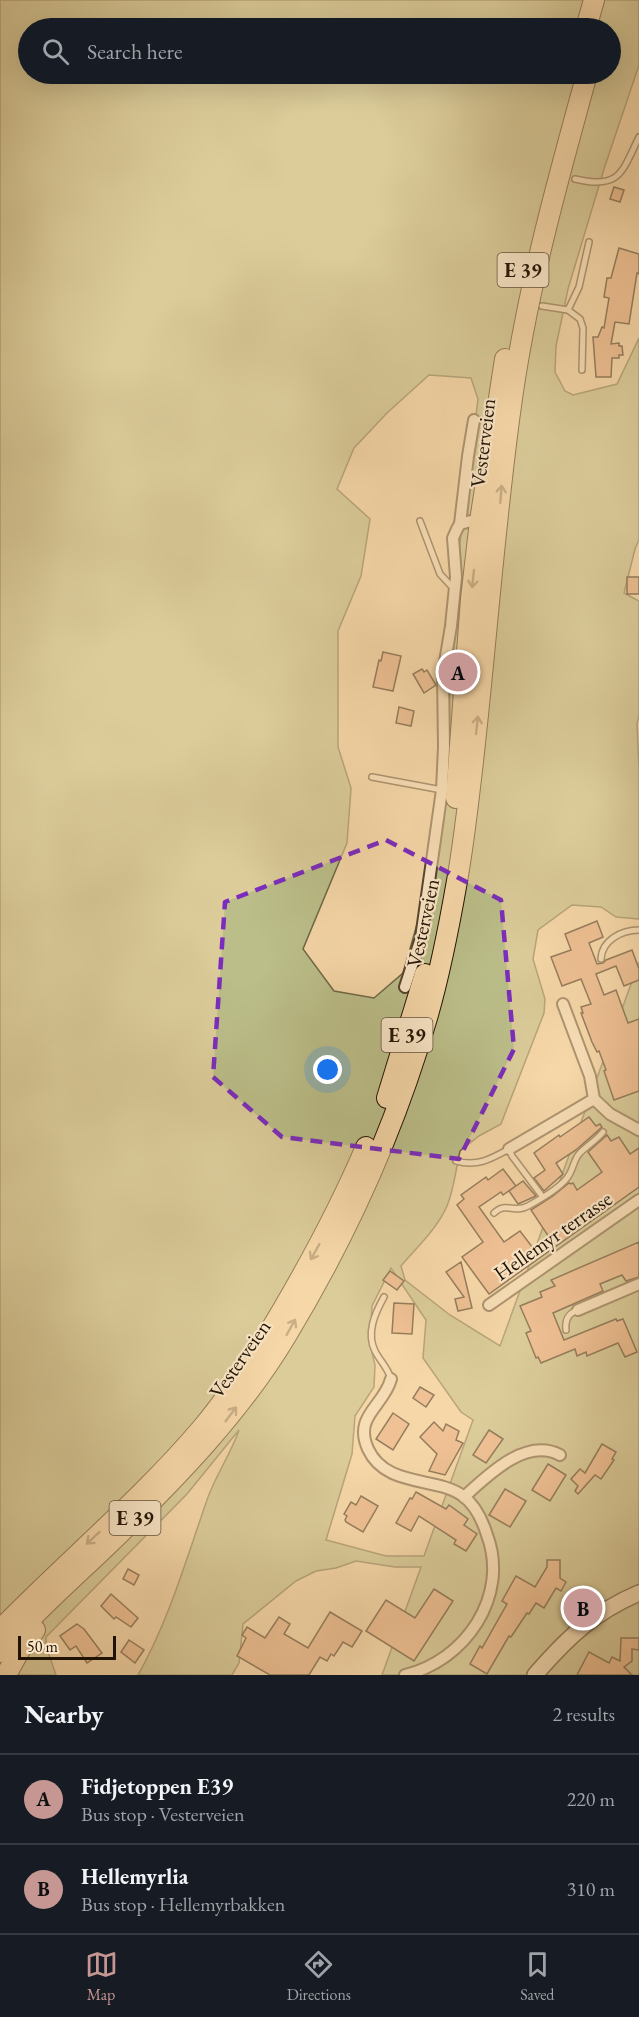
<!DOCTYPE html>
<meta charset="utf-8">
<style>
:root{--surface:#171b24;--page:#242831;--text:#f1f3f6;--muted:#9ea1a6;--line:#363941;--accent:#c59692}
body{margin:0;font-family:"EB Garamond",serif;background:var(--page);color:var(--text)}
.scale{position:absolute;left:18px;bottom:15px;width:98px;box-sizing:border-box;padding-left:6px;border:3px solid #211303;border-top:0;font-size:16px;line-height:21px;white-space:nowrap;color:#211303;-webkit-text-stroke:4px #f9e5c6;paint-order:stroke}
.you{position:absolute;left:328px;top:1070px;width:21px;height:21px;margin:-15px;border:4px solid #fff;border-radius:50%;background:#1a73e8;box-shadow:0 0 0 9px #1a73e833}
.badge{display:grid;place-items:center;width:39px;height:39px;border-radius:50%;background:var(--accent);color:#111;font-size:20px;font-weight:700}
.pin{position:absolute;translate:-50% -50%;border:3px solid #fff;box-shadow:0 2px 6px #0006}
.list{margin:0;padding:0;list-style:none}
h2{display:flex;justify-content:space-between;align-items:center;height:78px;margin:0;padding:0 24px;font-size:26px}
h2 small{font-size:20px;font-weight:400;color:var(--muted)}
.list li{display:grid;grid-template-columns:39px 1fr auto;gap:18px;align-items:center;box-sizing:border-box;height:90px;padding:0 24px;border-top:2px solid var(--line)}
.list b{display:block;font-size:22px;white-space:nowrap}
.list p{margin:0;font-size:20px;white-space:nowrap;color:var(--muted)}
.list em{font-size:20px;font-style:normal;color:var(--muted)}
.icon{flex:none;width:33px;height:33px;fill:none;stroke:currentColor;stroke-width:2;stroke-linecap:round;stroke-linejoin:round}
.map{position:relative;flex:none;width:639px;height:1675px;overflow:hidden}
.search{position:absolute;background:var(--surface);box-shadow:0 6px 24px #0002;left:18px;right:18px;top:18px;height:66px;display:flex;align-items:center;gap:15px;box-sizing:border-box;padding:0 21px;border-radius:33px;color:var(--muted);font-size:22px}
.sheet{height:258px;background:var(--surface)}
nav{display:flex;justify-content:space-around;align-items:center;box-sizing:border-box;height:84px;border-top:2px solid var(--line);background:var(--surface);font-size:16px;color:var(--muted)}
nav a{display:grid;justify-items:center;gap:3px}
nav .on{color:var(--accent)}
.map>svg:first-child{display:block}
.green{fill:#bbbe89;stroke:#6e6846;stroke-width:1.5;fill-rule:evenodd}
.building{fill:#e7a67c;stroke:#211303;stroke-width:1.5}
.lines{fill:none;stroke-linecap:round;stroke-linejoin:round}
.lane-casing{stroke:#56442c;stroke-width:8}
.street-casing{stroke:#56442c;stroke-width:14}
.secondary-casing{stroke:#211303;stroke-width:18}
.highway-casing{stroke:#211303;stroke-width:22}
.lane{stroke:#f9e5c6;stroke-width:5}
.street{stroke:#f9e5c6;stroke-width:10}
.secondary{stroke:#f9e5c6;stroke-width:15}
.highway{stroke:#f6d7a8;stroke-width:20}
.oneway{stroke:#967f5e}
.marked{fill:none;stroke:#7b2cbf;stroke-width:4.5;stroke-dasharray:12 8;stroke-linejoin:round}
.labels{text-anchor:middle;stroke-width:4.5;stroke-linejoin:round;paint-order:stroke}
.shield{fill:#f9e5c6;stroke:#62523e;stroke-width:1.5}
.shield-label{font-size:20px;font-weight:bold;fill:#211303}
.street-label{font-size:21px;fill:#211303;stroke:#f9e5c6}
</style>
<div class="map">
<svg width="639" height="1675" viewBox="0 0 639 1675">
<rect width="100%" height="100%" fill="#f6d7a8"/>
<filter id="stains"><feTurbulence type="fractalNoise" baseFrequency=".00333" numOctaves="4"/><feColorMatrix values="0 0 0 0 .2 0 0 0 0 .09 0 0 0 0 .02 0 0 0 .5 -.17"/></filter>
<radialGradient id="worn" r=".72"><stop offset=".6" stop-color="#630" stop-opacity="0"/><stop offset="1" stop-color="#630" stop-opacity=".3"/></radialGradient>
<path class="green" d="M0,0H639V65L604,169L568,289L556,346L555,372L565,391L573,395L617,384L639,338V540L635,549L624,593L639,601V715L637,724L639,768V919L616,917L601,907L572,905L538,930L533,959L545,999L544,1013L501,1124L479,1136L460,1151C456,1169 454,1189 447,1206C437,1229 417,1247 401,1266L405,1280L450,1315L500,1346L639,962V1675H382L421,1567H395L356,1561L336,1568L316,1571L296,1581L243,1624L239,1663L232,1675H138C169,1620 186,1560 207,1500C215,1476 231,1454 239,1430L187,1494L46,1637V1646L56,1675H0ZM28,28H610V74H28ZM429,375L471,378L478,399L458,558L446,679L435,828L424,900L403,973L374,998L334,991L303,949L347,843L351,788L338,747V631L361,576L370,519L337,489L354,448L387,413ZM391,1268L426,1320L423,1358L461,1412L473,1420L424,1556H386L326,1540L352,1454L355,1416L374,1387L375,1365L370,1344L372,1306Z"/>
<g class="building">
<polygon points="614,187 624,190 620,202 610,199"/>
<polygon points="619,248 639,254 639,274 637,273 629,324 615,322 611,344 619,343 619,346 622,346 623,355 619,355 619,358 612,358 611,377 596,377 593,337 598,337 602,327 604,328 609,298 604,297 607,278 611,278"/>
<rect x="627" y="577" width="12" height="17"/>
<polygon points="383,652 401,656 393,691 373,687 379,660 381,661"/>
<polygon points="422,669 424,672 427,670 436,685 424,693 413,674"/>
<polygon points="399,707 414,711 411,726 396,723"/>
<polygon points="597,921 603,937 589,943 597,964 603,963 606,960 632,950 639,969 639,980 624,986 616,966 596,974 604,995 616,990 628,1023 639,1019 639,1091 614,1100 604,1071 606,1070 599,1051 597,1052 592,1042 581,1013 583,1013 581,1007 591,1004 581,979 562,986 551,957 571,950 565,934"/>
<polygon points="589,1117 596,1126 600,1124 602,1127 576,1150 556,1163 563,1174 544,1191 534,1178 545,1170 534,1153 559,1135 560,1137"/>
<polygon points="607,1135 611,1141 619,1137 630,1154 639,1148 639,1187 489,1294 462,1257 483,1242 457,1205 464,1199 461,1195 486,1177 488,1180 503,1169 516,1186 503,1195 501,1192 479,1207 504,1242 520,1231 533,1248 549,1237 531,1210 553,1196 569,1183 571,1184 573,1183 577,1190 602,1172 588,1152"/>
<polygon points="523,1181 536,1196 518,1204 509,1191"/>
<polygon points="639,1242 639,1277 626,1281 622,1275 600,1284 603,1291 553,1313 564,1340 616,1319 617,1321 623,1319 637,1352 625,1357 618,1343 587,1356 586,1352 577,1356 575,1349 541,1363 538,1357 536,1358 526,1333 531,1331 520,1306 542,1297 540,1292 555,1286 551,1280"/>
<polygon points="461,1262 472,1308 458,1311 455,1299 464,1297 446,1272"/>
<polygon points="390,1271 404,1281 397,1290 383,1280"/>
<polygon points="394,1303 414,1304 412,1334 392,1333"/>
<polygon points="420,1387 434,1395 426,1407 413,1398"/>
<polygon points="393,1413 409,1424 393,1450 376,1439"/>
<polygon points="434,1422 443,1431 446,1424 459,1431 456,1440 463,1443 445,1475 429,1471 437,1454 420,1437"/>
<polygon points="489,1430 503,1439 486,1463 473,1455"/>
<polygon points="602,1444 616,1452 612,1459 614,1460 601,1479 595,1475 578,1494 575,1491 578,1486 571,1479 580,1469 585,1473"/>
<polygon points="548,1464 566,1475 550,1501 532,1490"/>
<polygon points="505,1489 526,1501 510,1527 489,1515"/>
<polygon points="416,1492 446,1509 449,1505 468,1519 464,1525 477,1534 466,1551 454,1544 456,1540 419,1516 411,1531 396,1523 410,1498 412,1499"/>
<polygon points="361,1496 378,1506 363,1532 346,1522 345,1520 347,1516 344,1514 351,1502 356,1505"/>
<polygon points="547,1560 560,1560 560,1578 566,1582 561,1591 556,1588 544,1608 536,1603 529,1614 527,1613 511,1637 509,1636 487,1674 470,1664 480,1646 482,1648 507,1604 502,1601 516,1576 535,1587 547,1567"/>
<polygon points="128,1569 139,1575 134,1585 123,1579"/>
<polygon points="434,1589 453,1601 414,1661 366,1631 386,1600 415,1618"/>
<polygon points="111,1594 138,1618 131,1627 116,1617 114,1619 101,1606"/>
<polygon points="330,1612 362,1631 352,1647 343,1642 334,1656 331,1654 327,1661 320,1657 309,1675 270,1675 237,1656 246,1638 242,1635 247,1627 265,1638 279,1617 290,1624 284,1634 308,1648"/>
<polygon points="77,1624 84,1629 102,1653 87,1663 76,1646 70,1650 60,1636"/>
<polygon points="621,1638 639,1638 639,1650 632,1649 632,1661 624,1667 632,1675 577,1675 589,1652 609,1663 612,1657 620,1661"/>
<polygon points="129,1640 144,1650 135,1663 121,1652"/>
</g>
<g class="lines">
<g class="lane-casing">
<g id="lane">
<path d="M575,179C620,190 622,172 639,137"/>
<polyline points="542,306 568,310 579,287 589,242"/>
<polyline points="568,310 580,319 583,328 582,370"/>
<polyline points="420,521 440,574 454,589"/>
<polyline points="372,777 442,790"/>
<path d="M601,959C602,940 622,930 639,930"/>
<path d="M456,1161C477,1167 491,1159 509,1149L512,1156L542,1196"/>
<path d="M494,1213C506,1201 514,1214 528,1206C539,1200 563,1186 569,1175C573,1169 574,1160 579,1154C586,1146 596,1141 603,1132"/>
<path d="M384,1297C375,1313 366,1333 375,1351C380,1361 388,1368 391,1379"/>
<path d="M566,1330C565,1321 568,1313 578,1310"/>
</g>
</g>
<g class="street-casing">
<g id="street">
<polyline points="460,524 468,456 474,420"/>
<polyline points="405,987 421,938 442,790 444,747 443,674 451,626 456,577 453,538 457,529 460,524 471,521 484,521"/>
<polyline points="563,1004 590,1076 594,1099 610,1114 639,1130"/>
<polyline points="509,1149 594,1099"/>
<polyline points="489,1305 639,1200"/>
<polyline points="578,1310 639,1284"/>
<path d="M391,1379C384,1406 353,1416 368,1449C386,1488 436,1476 463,1496C475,1505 483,1522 487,1535C510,1596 465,1661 405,1675"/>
<path d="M464,1497C488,1475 526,1437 560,1455"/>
</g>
</g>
<g class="secondary-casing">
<path id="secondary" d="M535,1675C567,1638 594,1612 639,1593"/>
</g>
<g class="highway-casing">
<g id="highway">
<polyline points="586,28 594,0"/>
<polyline points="456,798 471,599 480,521 505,359"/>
<polyline points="387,1098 425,974"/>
<path d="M0,1630C66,1562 140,1501 202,1428C233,1391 259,1350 283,1309C314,1256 342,1203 366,1147"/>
<path d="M0,1652C36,1610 78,1574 118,1535C180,1474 241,1411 286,1336C346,1237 395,1128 427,1018C440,973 449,927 457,881C465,836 470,789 475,743C487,633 495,523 510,413C525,298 556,186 587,74"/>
<polyline points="6,1675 21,1648 35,1630"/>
</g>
</g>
<use href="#lane" class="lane"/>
<use href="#street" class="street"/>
<use href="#secondary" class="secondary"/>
<use href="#highway" class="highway"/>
</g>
<defs><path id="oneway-shaft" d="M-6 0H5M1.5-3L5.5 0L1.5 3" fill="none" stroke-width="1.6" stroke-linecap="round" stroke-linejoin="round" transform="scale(1.5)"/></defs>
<g class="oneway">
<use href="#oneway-shaft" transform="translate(501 494) rotate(-85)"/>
<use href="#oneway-shaft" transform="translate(473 579) rotate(96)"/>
<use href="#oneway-shaft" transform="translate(477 725) rotate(-84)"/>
<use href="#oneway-shaft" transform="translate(315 1252) rotate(119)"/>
<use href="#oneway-shaft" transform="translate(291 1327) rotate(-61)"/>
<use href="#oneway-shaft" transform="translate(231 1414) rotate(-53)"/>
<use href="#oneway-shaft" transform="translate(93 1538) rotate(137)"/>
</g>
<path d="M0 0H639V1675H0ZM386,840L501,900L514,1049L459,1159L282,1137L213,1077L225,902Z" fill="#f6d7a8" fill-opacity=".55" fill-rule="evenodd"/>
<path class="marked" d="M386,840L501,900L514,1049L459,1159L282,1137L213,1077L225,902Z"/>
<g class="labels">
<g class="shield">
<rect x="497.5" y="253" width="51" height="34" rx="4.5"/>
<rect x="381.5" y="1018" width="51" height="34" rx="4.5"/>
<rect x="109.5" y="1501" width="51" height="34" rx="4.5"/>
</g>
<g class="shield-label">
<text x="523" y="277">E 39</text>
<text x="407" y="1042">E 39</text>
<text x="135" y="1525">E 39</text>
</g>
<g class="street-label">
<text transform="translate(483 443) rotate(-83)" y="7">Vesterveien</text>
<text transform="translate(423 923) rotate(-78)" y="7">Vesterveien</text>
<text transform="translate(553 1236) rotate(-35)" y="7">Hellemyr terrasse</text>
<text transform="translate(240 1359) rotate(-55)" y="7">Vesterveien</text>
</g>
</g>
<rect width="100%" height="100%" filter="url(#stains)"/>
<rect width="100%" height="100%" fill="url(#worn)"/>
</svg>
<div class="scale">50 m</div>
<div class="you"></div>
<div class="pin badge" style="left:458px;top:672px">A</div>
<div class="pin badge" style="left:583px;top:1608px">B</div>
<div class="search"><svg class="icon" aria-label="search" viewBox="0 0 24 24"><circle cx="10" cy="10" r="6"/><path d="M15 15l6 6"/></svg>Search here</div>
</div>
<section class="sheet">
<h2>Nearby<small>2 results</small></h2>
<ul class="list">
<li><span class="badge">A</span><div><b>Fidjetoppen E39</b><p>Bus stop · Vesterveien</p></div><em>220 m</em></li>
<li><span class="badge">B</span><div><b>Hellemyrlia</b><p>Bus stop · Hellemyrbakken</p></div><em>310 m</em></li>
</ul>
</section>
<nav>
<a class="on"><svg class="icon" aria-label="map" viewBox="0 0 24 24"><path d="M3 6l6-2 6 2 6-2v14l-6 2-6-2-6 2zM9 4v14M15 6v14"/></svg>Map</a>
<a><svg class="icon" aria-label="directions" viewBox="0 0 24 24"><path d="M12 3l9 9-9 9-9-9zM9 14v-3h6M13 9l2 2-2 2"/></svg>Directions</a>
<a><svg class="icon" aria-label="saved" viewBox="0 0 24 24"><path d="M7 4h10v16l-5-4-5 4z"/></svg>Saved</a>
</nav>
